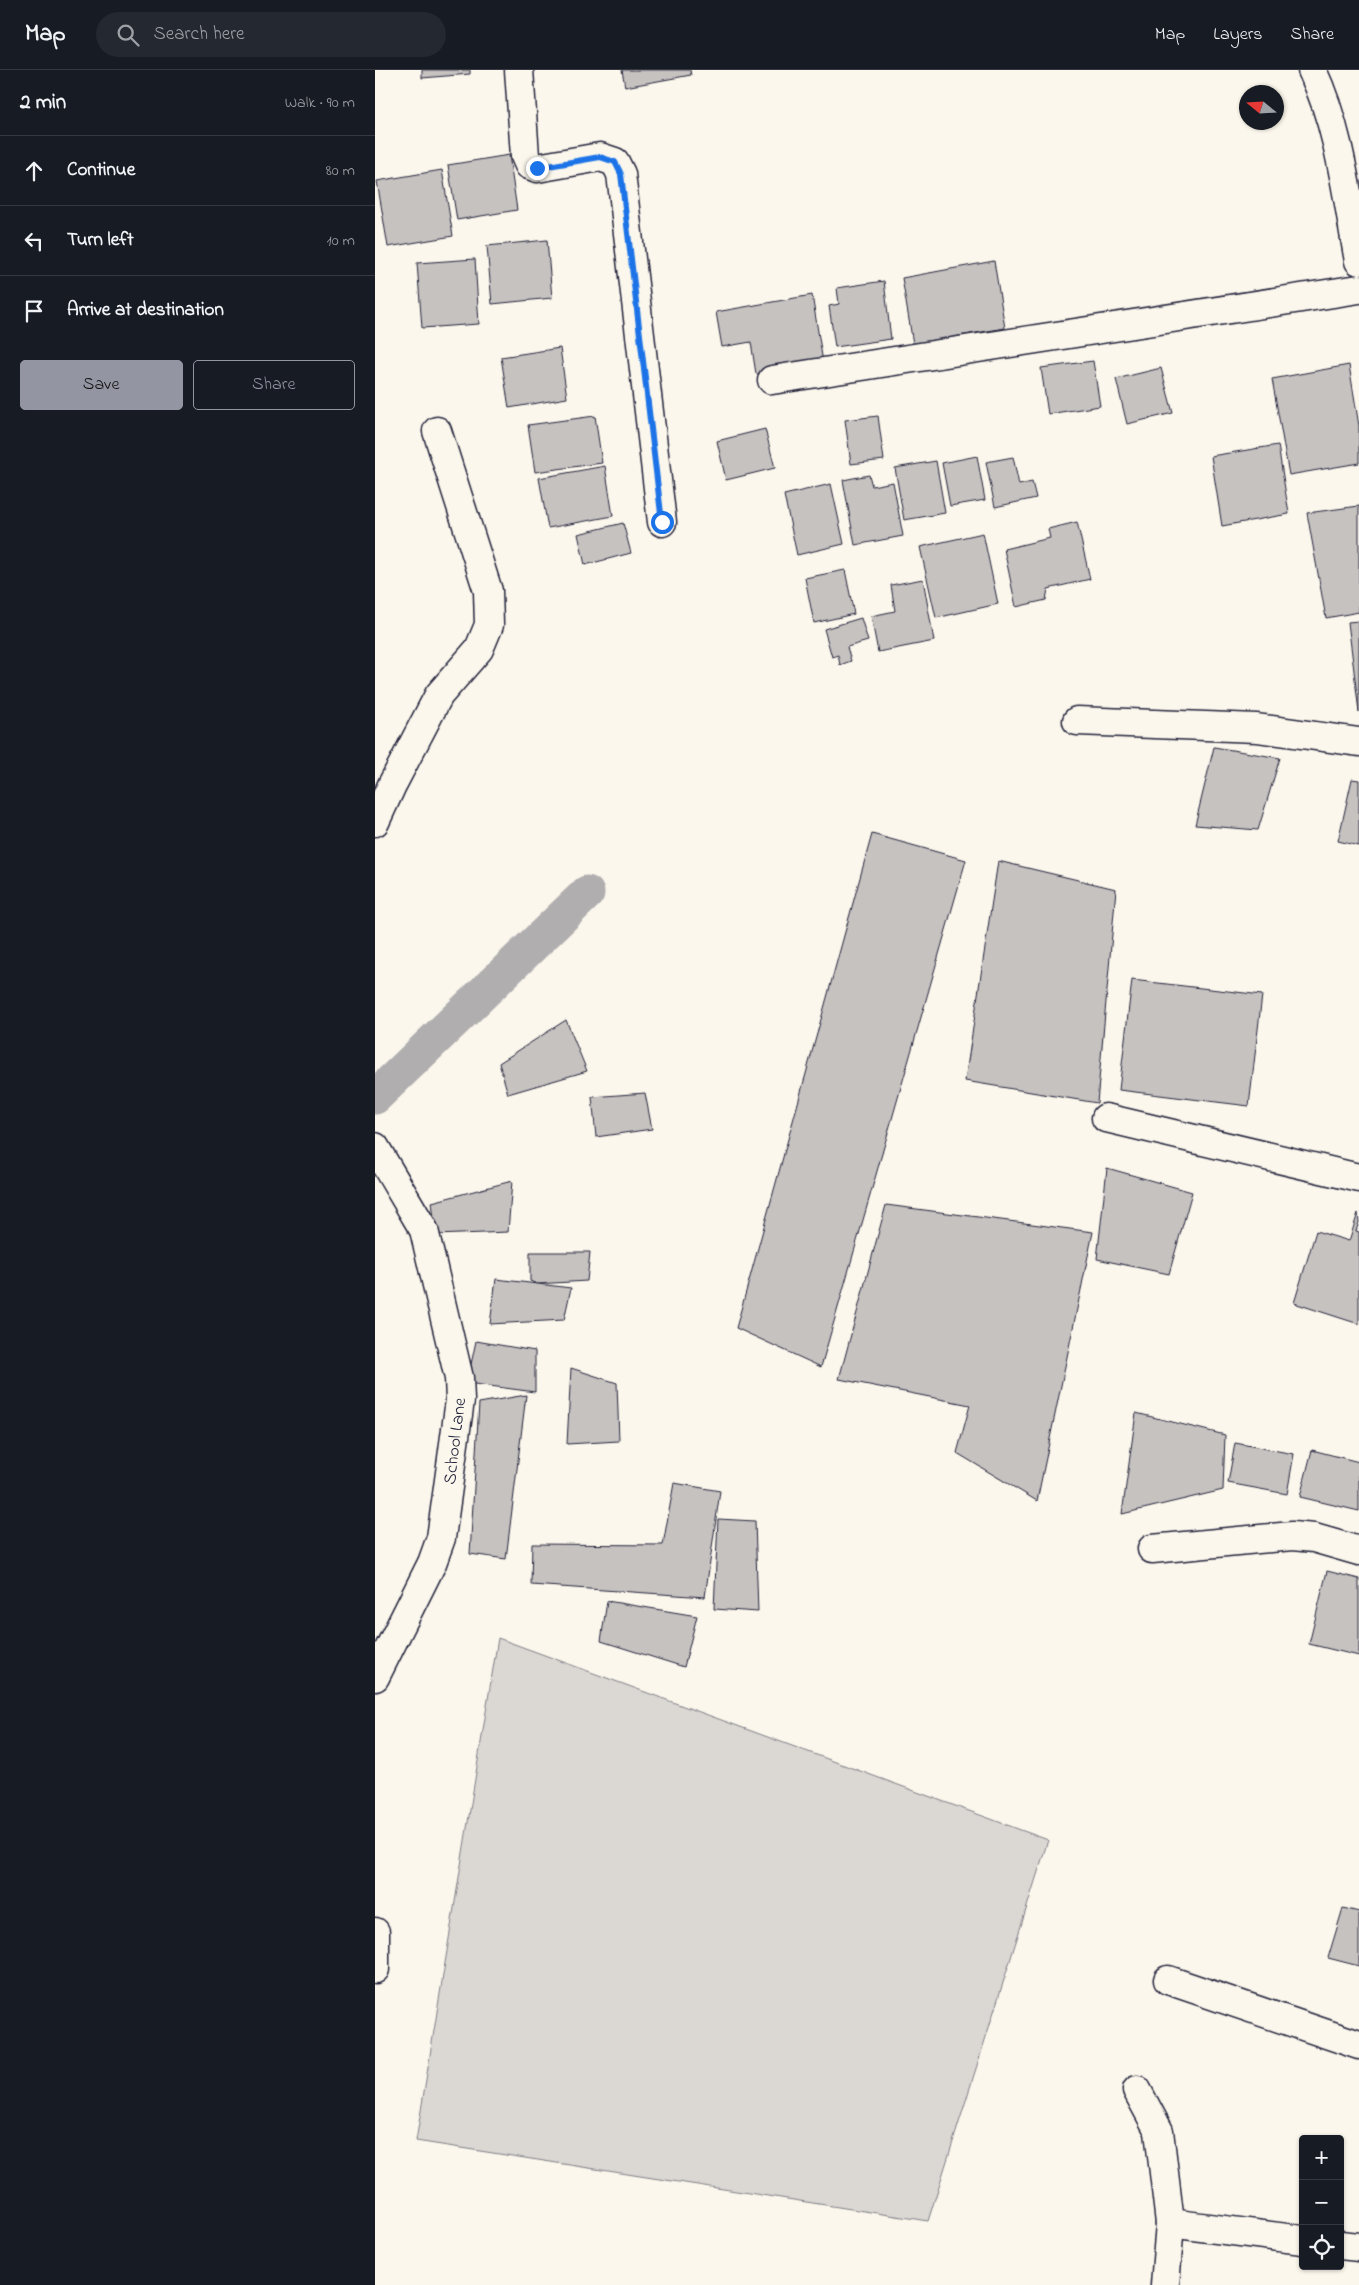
<!DOCTYPE html>
<meta charset="utf-8">
<style>
:root{--surface:#171b24;--page:#242831;--text:#f1f3f6;--muted:#9ea1a6;--line:#363941;--accent:#9495a2}
body{margin:0;font-family:"Indie Flower",sans-serif;background:var(--page);color:var(--text)}
.controls{position:absolute;right:15px;bottom:15px;display:grid;overflow:hidden;border-radius:5px;box-shadow:0 1px 4px #0004}
.controls button{width:45px;height:45px;display:grid;place-items:center;padding:0;border:0;border-bottom:1px solid var(--line);background:var(--surface);color:var(--text);font:25px sans-serif}
.compass{position:absolute;left:864px;top:15px;width:45px;height:45px;border-radius:50%;background:var(--surface);box-shadow:0 1px 4px #0004;rotate:288deg}
.stop{position:absolute;width:15px;height:15px;margin:-11px;border:4px solid #1a73e8;border-radius:50%;background:#fff}
.stop.end{background:#1a73e8;border-color:#fff;box-shadow:0 1px 5px #0008}
.list{margin:0;padding:0;list-style:none}
h2{display:flex;justify-content:space-between;align-items:center;height:65px;margin:0;padding:0 20px;font-size:21px}
h2 small{font-size:16px;font-weight:400;color:var(--muted)}
.list li{display:grid;grid-template-columns:32px 1fr auto;gap:15px;align-items:center;box-sizing:border-box;height:70px;padding:0 20px;border-top:1px solid var(--line)}
.list b{display:block;font-size:19px;white-space:nowrap}
.list em{font-size:16px;font-style:normal;color:var(--muted)}
.actions{display:flex;gap:10px;padding:15px 20px}
.actions a{flex:1;padding:11px 0;border:1px solid var(--accent);border-radius:5px;text-align:center;font-size:18px;color:var(--accent)}
.actions .main{background:var(--accent);color:#111}
.icon{flex:none;width:28px;height:28px;fill:none;stroke:currentColor;stroke-width:2;stroke-linecap:round;stroke-linejoin:round}
.map{position:relative;flex:none;width:984px;height:2215px;overflow:hidden}
header{display:flex;align-items:center;gap:30px;box-sizing:border-box;height:70px;padding:0 25px;background:var(--surface);border-bottom:1px solid var(--line)}
header strong{font-size:24px}
nav{display:flex;gap:28px;margin-inline-start:auto;font-size:18px}
.search{width:350px;height:45px;background:var(--page);display:flex;align-items:center;gap:12px;box-sizing:border-box;padding:0 18px;border-radius:28px;color:var(--muted);font-size:19px}
main{display:flex}
aside{flex:1;background:var(--surface)}
.map>svg:first-child{display:block}
.green{fill:#dbd8d3;stroke:#7e7d87}
.lines{fill:none;stroke-linecap:round;stroke-linejoin:round}
.canal{stroke:#b1aeb0;stroke-width:35}
.building{fill:#c6c2c0;stroke:#22223b}
.minor-casing{stroke:#22223b;stroke-width:31}
.minor{stroke:#fbf7ec;stroke-width:28}
.route{stroke:#1a73e8;stroke-width:6}
.labels{text-anchor:middle;stroke-width:4.5;stroke-linejoin:round;paint-order:stroke}
.street-label{font-size:18px;fill:#22223b;stroke:#fbf7ec}
</style>
<header>
<strong>Map</strong>
<div class="search"><svg class="icon" aria-label="search" viewBox="0 0 24 24"><circle cx="10" cy="10" r="6"/><path d="M15 15l6 6"/></svg>Search here</div>
<nav><a>Map</a><a>Layers</a><a>Share</a></nav>
</header>
<main>
<aside>
<h2>2 min<small>Walk · 90 m</small></h2>
<ul class="list">
<li><svg class="icon" aria-label="ahead" viewBox="0 0 24 24"><path d="M12 20V5M6 11l6-6 6 6"/></svg><div><b>Continue</b></div><em>80 m</em></li>
<li><svg class="icon" aria-label="left" viewBox="0 0 24 24"><path d="M17 20v-9H6M10 6l-5 5 5 5"/></svg><div><b>Turn left</b></div><em>10 m</em></li>
<li><svg class="icon" aria-label="arrive" viewBox="0 0 24 24"><path d="M6 21V4h12l-3 4 3 4H6"/></svg><div><b>Arrive at destination</b></div></li>
</ul>
<div class="actions"><a class="main">Save</a><a>Share</a></div>
</aside>
<div class="map">
<svg width="984" height="2215" viewBox="0 0 984 2215">
<rect width="100%" height="100%" fill="#fbf7ec"/>
<filter id="ink" filterUnits="userSpaceOnUse"><feTurbulence type="fractalNoise" baseFrequency=".02" numOctaves="2"/><feDisplacementMap in="SourceGraphic" scale="10" xChannelSelector="R" yChannelSelector="G"/><feConvolveMatrix kernelMatrix="1 2 1 2 8 2 1 2 1" color-interpolation-filters="sRGB"/></filter>
<g filter="url(#ink)">
<polygon class="green" points="123,1568 673,1770 553,2151 41,2071"/>
<g class="lines">
<polyline class="canal" points="0,1027 212,823"/>
</g>
<g class="building">
<polygon points="47,0 95,0 95,4 47,8"/>
<polygon points="247,0 315,0 316,5 250,17"/>
<polygon points="134,85 142,140 82,150 73,95"/>
<polygon points="67,100 78,166 13,177 2,111"/>
<polygon points="172,170 177,228 117,234 112,176"/>
<polygon points="100,189 104,254 47,258 42,193"/>
<polygon points="619,191 630,258 538,274 527,208"/>
<polygon points="509,211 516,269 460,277 454,236 464,234 462,218"/>
<polygon points="437,225 448,292 381,304 376,272 347,277 341,242"/>
<polygon points="185,278 192,328 134,338 126,287"/>
<polygon points="718,291 725,336 673,344 666,298"/>
<polygon points="974,295 984,356 984,393 914,405 897,309"/>
<polygon points="786,298 798,343 752,354 741,309"/>
<polygon points="220,346 227,393 160,402 153,355"/>
<polygon points="503,346 509,390 476,394 470,350"/>
<polygon points="390,359 400,398 351,410 342,371"/>
<polygon points="903,375 914,444 847,456 836,386"/>
<polygon points="602,386 610,430 575,436 567,393"/>
<polygon points="638,387 644,415 657,412 661,428 620,437 611,392"/>
<polygon points="561,391 570,443 529,450 520,398"/>
<polygon points="230,396 238,446 173,458 164,408"/>
<polygon points="494,405 497,416 518,412 528,466 480,475 468,410"/>
<polygon points="456,414 469,474 422,485 409,425"/>
<polygon points="984,436 984,542 951,548 932,443"/>
<polygon points="702,452 715,509 673,519 671,530 641,537 629,479 675,468 673,459"/>
<polygon points="248,453 256,483 210,495 203,464"/>
<polygon points="608,463 623,534 561,548 545,477"/>
<polygon points="470,500 479,544 439,553 430,508"/>
<polygon points="548,509 559,571 503,582 496,546 520,541 516,515"/>
<polygon points="486,548 493,571 472,577 476,591 465,595 463,585 457,587 449,559"/>
<polygon points="984,551 984,642 973,552"/>
<polygon points="839,677 905,688 883,760 820,755"/>
<polygon points="977,709 984,710 984,776 963,771"/>
<polygon points="497,764 591,790 446,1297 361,1258"/>
<polygon points="623,791 741,819 722,1033 590,1011"/>
<polygon points="757,910 887,925 874,1036 744,1020"/>
<polygon points="191,950 212,1001 133,1024 124,993"/>
<polygon points="270,1023 277,1059 221,1067 217,1027"/>
<polygon points="732,1098 817,1122 794,1204 722,1189"/>
<polygon points="137,1111 133,1162 61,1165 57,1132"/>
<polygon points="511,1135 718,1162 662,1431 582,1383 595,1335 464,1309"/>
<polygon points="983,1143 984,1152 981,1161 984,1162 984,1254 919,1233 941,1161 974,1171"/>
<polygon points="155,1182 215,1182 212,1211 162,1214 155,1211"/>
<polygon points="121,1209 196,1218 189,1250 115,1254"/>
<polygon points="101,1271 160,1281 160,1322 92,1313"/>
<polygon points="196,1298 242,1313 244,1371 192,1374"/>
<polygon points="151,1325 131,1489 95,1484 104,1333"/>
<polygon points="761,1343 850,1365 848,1420 747,1444"/>
<polygon points="860,1373 919,1384 912,1424 853,1413"/>
<polygon points="937,1380 984,1392 984,1441 925,1427"/>
<polygon points="299,1413 345,1421 330,1527 156,1515 157,1474 288,1475"/>
<polygon points="343,1449 380,1451 383,1542 339,1539"/>
<polygon points="952,1501 984,1509 984,1586 934,1574"/>
<polygon points="232,1531 322,1546 309,1597 226,1571"/>
<polygon points="968,1838 984,1842 984,1896 953,1888"/>
</g>
<g class="lines">
<g class="minor-casing">
<g id="minor">
<polyline points="144,0 150,86 154,95 162,98 225,87 240,92 246,104 287,452"/>
<path d="M937,0C965,59 972,127 984,191"/>
<polyline points="397,310 984,219"/>
<polyline points="702,651 882,658 984,672"/>
<polyline points="0,752 17,715 64,625 104,579 114,555 113,521 62,361"/>
<polyline points="731,1048 984,1108"/>
<polyline points="0,1077 49,1160 84,1308 85,1330 66,1468 57,1493 0,1607"/>
<polyline points="777,1479 917,1466 939,1468 984,1481"/>
<polyline points="0,1862 0,1899"/>
<polyline points="793,1910 984,1975"/>
<polyline points="762,2020 784,2061 795,2153 790,2215"/>
<polyline points="795,2153 928,2170"/>
<polyline points="965,2175 984,2177"/>
</g>
</g>
<use href="#minor" class="minor"/>
</g>
</g>
<g class="lines" filter="url(#ink)">
<polyline class="route" points="162,98 225,87 240,92 246,104 287,452"/>
</g>
<g class="labels">
<g class="street-label">
<text transform="translate(79 1371) rotate(-83)" y="6">School Lane</text>
</g>
</g>
</svg>
<div class="controls">
<button>+</button>
<button>−</button>
<button><svg class="icon" aria-label="locate" viewBox="0 0 24 24"><circle cx="12" cy="12" r="6"/><path d="M12 2v4M12 18v4M2 12h4M18 12h4"/></svg></button>
</div>
<svg class="compass" viewBox="-18 -18 36 36"><path d="M0-13l5 13h-10z" fill="#e53935"/><path d="M0 13l5-13h-10z" fill="#9ea1a6"/></svg>
<div class="stop" style="left:287px;top:452px"></div>
<div class="stop end" style="left:162px;top:98px"></div>
</div>
</main>
